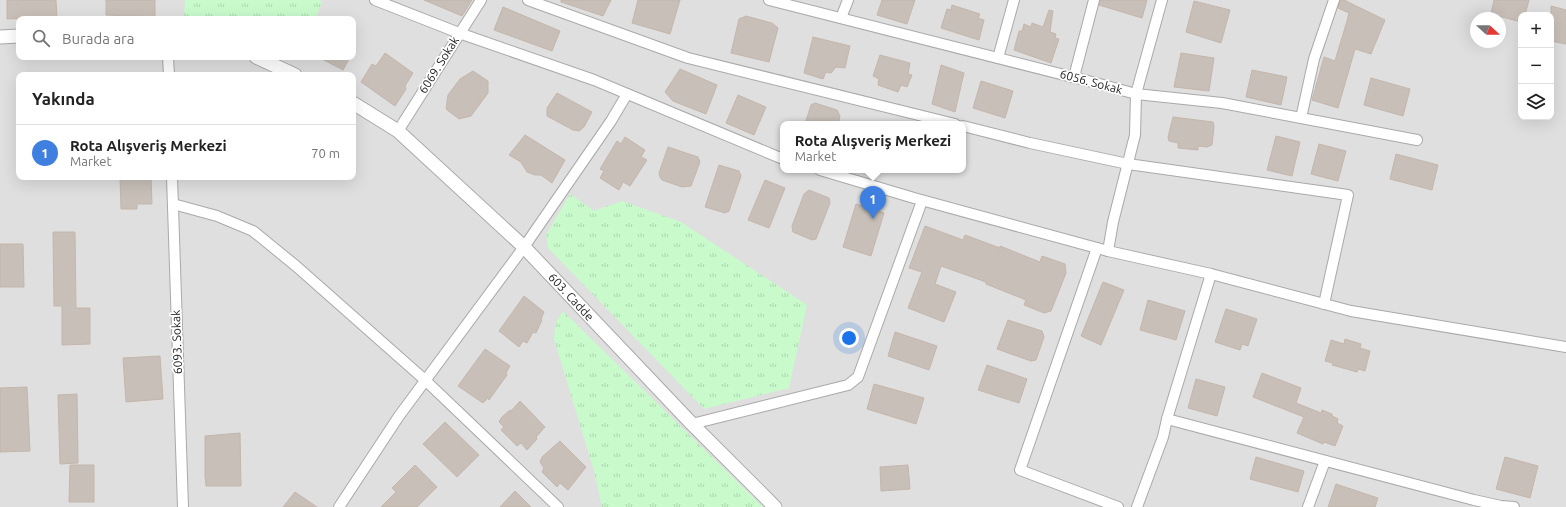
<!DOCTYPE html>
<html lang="tr">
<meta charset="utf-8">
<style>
:root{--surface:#fff;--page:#f2f2f2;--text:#222;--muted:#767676;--line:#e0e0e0;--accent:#d40000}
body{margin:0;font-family:Ubuntu,sans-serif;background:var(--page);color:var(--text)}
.controls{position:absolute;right:12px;top:12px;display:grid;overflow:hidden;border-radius:8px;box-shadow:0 4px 16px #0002}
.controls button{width:36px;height:36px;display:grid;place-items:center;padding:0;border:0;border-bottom:1px solid var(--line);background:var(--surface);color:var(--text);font:20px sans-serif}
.compass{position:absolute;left:1470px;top:12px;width:36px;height:36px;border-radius:50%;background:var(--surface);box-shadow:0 4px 16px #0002;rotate:111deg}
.you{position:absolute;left:849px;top:338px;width:14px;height:14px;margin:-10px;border:3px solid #fff;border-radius:50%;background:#1a73e8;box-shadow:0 0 0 6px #1a73e833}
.badge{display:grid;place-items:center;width:26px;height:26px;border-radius:50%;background:var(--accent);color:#fff;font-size:13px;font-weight:700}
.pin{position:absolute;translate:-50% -33px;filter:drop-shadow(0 1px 2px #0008)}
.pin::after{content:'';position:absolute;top:21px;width:14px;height:12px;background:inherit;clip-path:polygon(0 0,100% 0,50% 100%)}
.popup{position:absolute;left:780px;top:121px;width:186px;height:52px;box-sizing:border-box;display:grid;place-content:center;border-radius:8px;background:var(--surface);filter:drop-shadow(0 1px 3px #0005);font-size:13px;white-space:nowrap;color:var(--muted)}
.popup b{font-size:15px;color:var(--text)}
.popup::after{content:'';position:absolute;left:50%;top:100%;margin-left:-8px;border:8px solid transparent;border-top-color:var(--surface)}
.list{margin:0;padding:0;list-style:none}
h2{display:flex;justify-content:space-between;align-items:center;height:52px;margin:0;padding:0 16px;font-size:17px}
h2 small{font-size:13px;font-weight:400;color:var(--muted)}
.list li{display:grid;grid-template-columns:26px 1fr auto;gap:12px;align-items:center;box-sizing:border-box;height:56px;padding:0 16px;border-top:1px solid var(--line)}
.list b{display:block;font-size:15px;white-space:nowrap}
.list p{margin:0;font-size:13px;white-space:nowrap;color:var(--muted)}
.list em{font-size:13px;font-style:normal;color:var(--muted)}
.icon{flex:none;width:22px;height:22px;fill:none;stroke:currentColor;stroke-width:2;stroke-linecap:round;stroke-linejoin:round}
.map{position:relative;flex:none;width:1566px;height:507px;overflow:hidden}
.search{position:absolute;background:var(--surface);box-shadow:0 4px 16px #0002;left:16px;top:16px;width:340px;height:44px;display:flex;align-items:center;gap:10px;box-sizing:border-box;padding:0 14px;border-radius:8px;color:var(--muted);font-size:15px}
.panel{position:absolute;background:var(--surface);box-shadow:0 4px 16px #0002;left:16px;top:72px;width:340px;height:108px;border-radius:8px}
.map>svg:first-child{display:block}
.residential{fill:#e0dfdf;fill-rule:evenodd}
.park{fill:url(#park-tufts)}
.building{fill:#c7bfb8;stroke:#c4b6ab}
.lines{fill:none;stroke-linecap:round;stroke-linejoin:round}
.minor-casing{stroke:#a9a9a9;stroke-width:12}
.tertiary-casing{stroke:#a9a9a9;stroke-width:15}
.minor{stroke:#fff;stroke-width:10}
.tertiary{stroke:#fff;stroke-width:13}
.labels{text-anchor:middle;stroke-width:3.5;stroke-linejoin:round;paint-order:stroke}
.street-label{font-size:12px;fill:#222;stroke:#fff}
</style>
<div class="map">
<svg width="1566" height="507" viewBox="0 0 1566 507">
<defs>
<pattern id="park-tufts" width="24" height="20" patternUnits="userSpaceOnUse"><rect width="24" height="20" fill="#c8facc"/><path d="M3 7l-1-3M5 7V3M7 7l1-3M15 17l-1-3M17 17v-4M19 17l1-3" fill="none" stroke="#acd6af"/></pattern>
</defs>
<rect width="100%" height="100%" fill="#f2efe9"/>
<path class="residential" d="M0,0H1566V507H0ZM1521,15H1551V117H1521ZM1476,18H1500V42H1476ZM19,19H353V57H19ZM19,75H353V177H19ZM783,124H963V170H783Z"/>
<g class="park">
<polygon points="185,0 319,0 322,2 315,19 195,19 184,16"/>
<polygon points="570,194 594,211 622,201 681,222 807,305 789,388 704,409 548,248 546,235"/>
<polygon points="563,311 567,315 763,507 602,507 594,471 554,339 556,322"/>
</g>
<g class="building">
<polygon points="7,0 56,0 57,17 7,19"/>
<polygon points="106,0 155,0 155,17 106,15"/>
<polygon points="424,0 472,0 462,16"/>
<polygon points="561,0 611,0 603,16 561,2"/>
<polygon points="638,0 680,0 670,34 632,23"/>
<polygon points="882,0 915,0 907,24 877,15"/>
<polygon points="1100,0 1147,0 1142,18 1099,5"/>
<polygon points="1340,0 1344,0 1385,20 1371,54 1355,49 1338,108 1312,100 1324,57 1335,61 1347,21 1349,13 1338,8"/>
<polygon points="1494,0 1529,0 1525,15 1521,15 1521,22 1491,14"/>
<polygon points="1194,1 1230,10 1221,43 1186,32"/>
<polygon points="952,5 980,14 978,18 984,20 979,40 941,28 947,9 951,10"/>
<polygon points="1551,6 1566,10 1566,44 1551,41"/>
<polygon points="503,7 560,31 552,51 494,30"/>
<polygon points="1049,10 1053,11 1050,32 1056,34 1055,38 1059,39 1051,63 1014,50 1019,31 1022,31 1024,24 1031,27 1032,23 1043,27"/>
<polygon points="746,16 772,23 778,28 769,62 731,53 739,19"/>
<polygon points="813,37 850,46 845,68 836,67 831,73 826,72 823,79 804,73"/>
<polygon points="385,53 413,73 405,86 406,89 395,106 361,82 372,64 376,66"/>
<polygon points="1181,53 1214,58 1209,91 1174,87"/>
<polygon points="880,55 910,63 908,74 912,75 907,87 901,85 898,92 878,85 879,79 873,76"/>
<polygon points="318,57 350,57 343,70"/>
<polygon points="941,65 964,73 955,112 932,104"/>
<polygon points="680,69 717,85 706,114 673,101 665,92"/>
<polygon points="1252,70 1287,77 1281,105 1246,97"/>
<polygon points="473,71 488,81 488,93 471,116 459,119 446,109 448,95 460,79"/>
<polygon points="1371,78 1410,89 1403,116 1364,105"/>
<polygon points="981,81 1013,91 1005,118 973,108"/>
<polygon points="557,93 592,112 584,127 579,131 573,130 547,116 547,108"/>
<polygon points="738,95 766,107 754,135 726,123"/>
<polygon points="815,103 837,110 840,116 838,124 805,124 811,105"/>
<polygon points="1173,117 1213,122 1214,127 1212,145 1207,147 1198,146 1198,150 1178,148 1178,143 1169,141 1168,137"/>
<polygon points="525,135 565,160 552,183 541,175 535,175 527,172 521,162 509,155"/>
<polygon points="1276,136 1300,142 1292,176 1267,170"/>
<polygon points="625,137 645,150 641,157 647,160 630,186 623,182 619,190 600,178 604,171 600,169 617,141 621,144"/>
<polygon points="1319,144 1346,151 1338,181 1311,174"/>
<polygon points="668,147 698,157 700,162 691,186 682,187 662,180 660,177 659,173"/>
<polygon points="1396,154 1438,165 1432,190 1390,179"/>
<polygon points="719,165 739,171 741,176 729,211 725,213 705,207"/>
<polygon points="120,177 151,177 152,204 137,204 137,209 121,209"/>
<polygon points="765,180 785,188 769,228 748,220"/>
<polygon points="809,190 829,198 830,203 816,239 812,240 793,232 792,226 804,194"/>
<polygon points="856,204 884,213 871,256 843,247"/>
<polygon points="925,226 963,240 965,235 1000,248 1000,246 1040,262 1042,256 1065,264 1066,273 1051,311 1044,313 1024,305 1026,300 986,284 986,282 941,266 935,284 956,292 944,322 908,308 922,272 909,268"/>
<polygon points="53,232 75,232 76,308 90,308 90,344 62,345 62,306 54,306"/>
<polygon points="0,244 23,244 24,287 0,287"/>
<polygon points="1103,282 1124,290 1101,345 1081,336"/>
<polygon points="524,296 544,312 541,319 542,320 536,333 533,332 527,343 523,341 519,347 499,331"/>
<polygon points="1148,300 1185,311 1176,340 1140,330"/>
<polygon points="1226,309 1257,319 1248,346 1242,344 1240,350 1215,342"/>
<polygon points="1008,320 1042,331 1044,337 1036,360 1031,361 997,349"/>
<polygon points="895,332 937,346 929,370 888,356"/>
<polygon points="1345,339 1361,344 1360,348 1370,351 1365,371 1358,369 1357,372 1332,365 1333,363 1325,361 1331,340 1344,344"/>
<polygon points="485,349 510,366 506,373 507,375 489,400 488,398 483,403 458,386"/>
<polygon points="160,356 163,399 126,402 123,358"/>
<polygon points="987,365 1027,379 1019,403 978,390"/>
<polygon points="1262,373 1301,388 1296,403 1321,413 1322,410 1332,414 1332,416 1338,419 1337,423 1343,426 1335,446 1324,442 1323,444 1297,433 1304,417 1253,397"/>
<polygon points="1196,379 1225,387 1217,416 1188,408"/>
<polygon points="874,384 924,398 916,424 867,409"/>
<polygon points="27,387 30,451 0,452 0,388"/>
<polygon points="77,394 78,463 60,464 58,395"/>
<polygon points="520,401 545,427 536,437 537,439 527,450 521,443 517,446 501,430 504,427 499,422 502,417 510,410 511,411"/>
<polygon points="445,422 479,455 457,477 423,444"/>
<polygon points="240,433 241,486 206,486 205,476 205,436"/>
<polygon points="560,441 586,467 568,490 560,483 557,487 542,472 544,468 540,462 542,457"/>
<polygon points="1256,457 1304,471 1298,492 1250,479"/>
<polygon points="1505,457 1538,466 1530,498 1496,489"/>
<polygon points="70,465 94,465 94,502 69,502"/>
<polygon points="415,465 437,487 417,507 381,507 396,492 392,488"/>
<polygon points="908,465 910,489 881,491 880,467"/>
<polygon points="1336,484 1378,498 1375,507 1328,507"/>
<polygon points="515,491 531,507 500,507"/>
<polygon points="295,492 317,507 283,507"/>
</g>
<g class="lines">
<g class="minor-casing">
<g id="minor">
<polyline points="375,0 459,33 594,80 783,159"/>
<polyline points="528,0 688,58 955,124"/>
<polyline points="769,0 1096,83 1136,94 1222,103 1417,140"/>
<polyline points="841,18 848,0"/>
<polyline points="168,57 169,75"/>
<polyline points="998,58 1014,0"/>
<polyline points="1074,77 1094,0"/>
<polyline points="1301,118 1314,59 1334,0"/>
<polyline points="963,126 1030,143 1128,164 1348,195 1324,304"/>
<polyline points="398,131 481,0"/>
<polyline points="820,170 914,198 1108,251 1211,274 1351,311 1566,347"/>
<polyline points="172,177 183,507"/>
<polyline points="173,204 217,216 253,231 296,266 425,380 558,507"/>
<polyline points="1097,248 1020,470 1118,507"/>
<polyline points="1108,251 1113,222 1135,135 1136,94 1162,0"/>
<polyline points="1167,419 1474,500 1501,506 1514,507"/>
<polyline points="692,424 848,385 858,377 922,201"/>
<polyline points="339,507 399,416 524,247 611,121 627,94"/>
<polyline points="1137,507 1163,437 1167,419 1211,274"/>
<polyline points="1308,507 1325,461"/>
</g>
</g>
<g class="tertiary-casing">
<g id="tertiary">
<polyline points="0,37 19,36"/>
<polyline points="256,57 295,75"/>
<polyline points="353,103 398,131 524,247 692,424 775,507"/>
</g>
</g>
<use href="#minor" class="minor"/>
<use href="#tertiary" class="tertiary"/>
</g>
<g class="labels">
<g class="street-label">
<text transform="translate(439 65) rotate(-58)" y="4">6069. Sokak</text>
<text transform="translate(1091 82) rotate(15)" y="4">6056. Sokak</text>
<text transform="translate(571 297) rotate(47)" y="4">603. Cadde</text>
<text transform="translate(177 342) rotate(-92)" y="4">6093. Sokak</text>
</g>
</g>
</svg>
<div class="controls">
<button>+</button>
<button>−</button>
<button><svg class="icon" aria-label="layers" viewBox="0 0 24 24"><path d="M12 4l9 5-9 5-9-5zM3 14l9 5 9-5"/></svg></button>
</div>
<svg class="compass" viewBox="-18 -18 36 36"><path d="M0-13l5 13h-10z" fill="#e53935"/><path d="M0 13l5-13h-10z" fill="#767676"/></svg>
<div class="you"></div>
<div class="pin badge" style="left:873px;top:219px;background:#3f7fe0">1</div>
<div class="popup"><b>Rota Alışveriş Merkezi</b>Market</div>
<div class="search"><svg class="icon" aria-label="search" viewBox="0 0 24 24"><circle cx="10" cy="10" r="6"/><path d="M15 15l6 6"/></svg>Burada ara</div>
<section class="panel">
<h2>Yakında<small></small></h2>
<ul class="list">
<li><span class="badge" style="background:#3f7fe0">1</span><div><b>Rota Alışveriş Merkezi</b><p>Market</p></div><em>70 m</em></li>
</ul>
</section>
</div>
